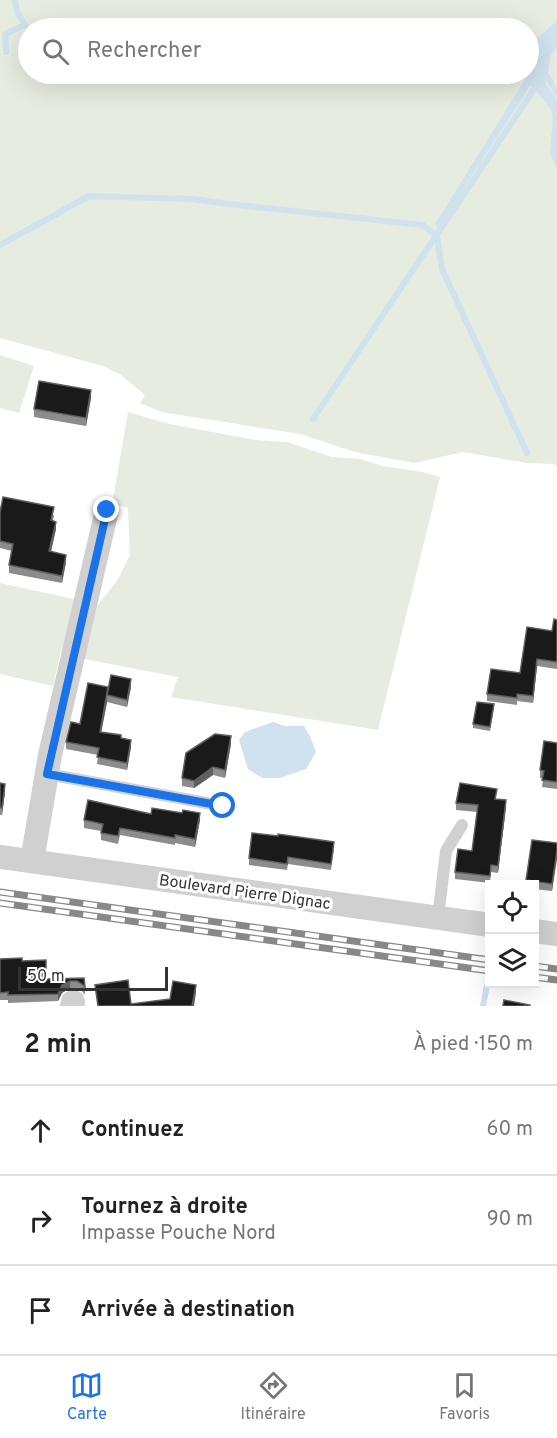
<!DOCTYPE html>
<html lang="fr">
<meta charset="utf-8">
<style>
:root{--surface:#fff;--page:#f2f2f2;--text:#222;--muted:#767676;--line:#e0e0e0;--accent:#1a73e8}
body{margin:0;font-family:Overpass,sans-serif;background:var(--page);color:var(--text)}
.controls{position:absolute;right:18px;bottom:18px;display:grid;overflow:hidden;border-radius:0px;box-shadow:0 6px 24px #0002}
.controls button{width:54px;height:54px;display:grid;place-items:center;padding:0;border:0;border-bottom:2px solid var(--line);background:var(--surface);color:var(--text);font:30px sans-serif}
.scale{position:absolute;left:18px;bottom:15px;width:150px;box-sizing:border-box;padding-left:6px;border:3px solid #333;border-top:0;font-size:16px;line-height:21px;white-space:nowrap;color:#333;-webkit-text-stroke:4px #fff;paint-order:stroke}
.stop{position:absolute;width:18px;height:18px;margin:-14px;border:4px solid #1a73e8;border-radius:50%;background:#fff}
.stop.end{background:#1a73e8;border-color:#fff;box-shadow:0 2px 6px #0008}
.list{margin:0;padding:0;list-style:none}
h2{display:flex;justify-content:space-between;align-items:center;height:78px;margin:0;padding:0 24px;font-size:26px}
h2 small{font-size:20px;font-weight:400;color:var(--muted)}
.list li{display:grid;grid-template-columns:39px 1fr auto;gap:18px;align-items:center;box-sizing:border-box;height:90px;padding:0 24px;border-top:2px solid var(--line)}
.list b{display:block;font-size:22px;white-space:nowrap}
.list p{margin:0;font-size:20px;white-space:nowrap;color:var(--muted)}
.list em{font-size:20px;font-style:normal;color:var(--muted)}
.icon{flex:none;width:33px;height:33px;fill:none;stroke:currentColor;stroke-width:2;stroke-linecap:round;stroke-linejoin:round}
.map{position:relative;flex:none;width:557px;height:1006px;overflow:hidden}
.search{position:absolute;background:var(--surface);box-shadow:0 6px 24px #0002;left:18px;right:18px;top:18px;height:66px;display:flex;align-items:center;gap:15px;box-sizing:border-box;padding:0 21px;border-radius:33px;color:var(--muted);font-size:22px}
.sheet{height:348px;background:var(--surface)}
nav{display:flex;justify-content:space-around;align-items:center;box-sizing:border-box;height:84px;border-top:2px solid var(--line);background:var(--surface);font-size:16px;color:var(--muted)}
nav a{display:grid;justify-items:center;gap:3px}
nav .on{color:var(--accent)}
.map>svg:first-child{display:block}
.green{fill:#e6ecdf;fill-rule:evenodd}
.water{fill:#cfe2ee}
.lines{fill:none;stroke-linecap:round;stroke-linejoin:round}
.stream{stroke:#cfe2ee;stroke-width:6}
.service{stroke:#d0d0d0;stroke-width:12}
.minor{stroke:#d0d0d0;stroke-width:24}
.rail-casing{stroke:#888;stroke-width:7}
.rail{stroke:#fff;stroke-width:4.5;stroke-dasharray:14;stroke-linecap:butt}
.wall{fill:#8c8c8c}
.shaded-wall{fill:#5f5f5f}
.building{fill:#1a1a1a;stroke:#5f5f5f;stroke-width:1.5}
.route{stroke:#1a73e8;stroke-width:8}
.labels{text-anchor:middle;stroke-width:6;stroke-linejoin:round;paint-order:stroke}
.street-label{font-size:16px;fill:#333;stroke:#fff}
</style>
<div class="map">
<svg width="557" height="1006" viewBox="0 0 557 1006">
<rect width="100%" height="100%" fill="#fff"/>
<g class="green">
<path d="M0,0H557V466L554,464L527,463L463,452L414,463L355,452L300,434L161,412L140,403L145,395L121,375L103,366L0,338ZM28,28H528V74H28Z"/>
<polygon points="0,355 34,366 19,413 0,408"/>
<polygon points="128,412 165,423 255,440 287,442 332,457 360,459 383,466 423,472 440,477 378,730 171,697 178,677 79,658 92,612 117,581 130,555 128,508 122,506 112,505"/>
<polygon points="0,583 78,600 60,655 53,686 0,674"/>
</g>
<g class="water">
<polygon points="557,20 557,48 552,53 544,69 546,84 557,100 557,170 550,152 553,118 551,109 532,86 529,86 522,99 465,186 439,228 435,224 526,78 527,74 528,74 532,44"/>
<polygon points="273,722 285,726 304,726 310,736 316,752 306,769 280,778 262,778 248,769 239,740 245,732"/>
</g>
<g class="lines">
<g class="stream">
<polyline points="6,52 5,34 25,25 17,12 15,0"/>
<polyline points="547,58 545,73 557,93"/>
<polyline points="0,245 89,196 193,199 228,204 423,225 437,236 442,269 527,453"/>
<polyline points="313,419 545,73"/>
<polyline points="483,1006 487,985"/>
</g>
<g class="service">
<polyline points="47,774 223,806"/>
<polyline points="438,918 446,851 462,825"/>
</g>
<g class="minor">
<polyline points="0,857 490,925"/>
<polyline points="32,861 50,755 107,510"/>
<polyline points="534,931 557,934"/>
<polyline points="72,1006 73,1002"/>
</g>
<g class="rail-casing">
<g id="rail">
<polyline points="0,892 490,960"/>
<polyline points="0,903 490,971"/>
<polyline points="534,966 557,969"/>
<polyline points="534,977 557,980"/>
</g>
</g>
<use href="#rail" class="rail"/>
</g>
<g class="wall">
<polygon points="91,398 86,426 34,417 34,409"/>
<polygon points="0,512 54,515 53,521 56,529 51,552 66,562 62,583 9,573 9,565 12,551 0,548"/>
<polygon points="557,620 557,669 537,666 533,703 517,701 517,705 487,701 487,694 520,673 552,631"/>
<polygon points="108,687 131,687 127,707 107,702 101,732 121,738 131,747 127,770 97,764 98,755 66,749 66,742"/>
<polygon points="494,708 490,731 473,728 473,724"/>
<polygon points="557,743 557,789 542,787 543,778 540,778 540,770"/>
<polygon points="231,744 225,778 213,775 194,788 182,786 182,778"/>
<polygon points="0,783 5,792 2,815 0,815"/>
<polygon points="496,799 506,807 498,873 491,872 490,883 455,879 455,872 472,851 477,812 456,810 456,803"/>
<polygon points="151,814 200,820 195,847 175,843 175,845 120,835 118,844 101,840 101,831 84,828 84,820"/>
<polygon points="557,843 552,891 534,889 534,885 526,885 526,880"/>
<polygon points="334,849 331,870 288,864 287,870 249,865 249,858"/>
<polygon points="0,959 22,961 46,979 84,978 85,995 82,991 77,988 70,988 62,993 58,1001 8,1003 8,1000 0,1000"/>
</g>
<g class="shaded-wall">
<polygon points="91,390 91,398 86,426 86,418"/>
<polygon points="56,522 56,529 49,559 49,551"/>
<polygon points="66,555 66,562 62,583 62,576"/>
<polygon points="537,659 537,666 533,703 533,696"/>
<polygon points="131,679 131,687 127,707 127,700"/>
<polygon points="107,695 107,702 100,739 100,732"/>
<polygon points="231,736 231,744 225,778 225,770"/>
<polygon points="131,740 131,747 127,770 127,763"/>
<polygon points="213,767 213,775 194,788 194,781"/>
<polygon points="5,784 5,792 2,815 2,808"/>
<polygon points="506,800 506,807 498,873 498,866"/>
<polygon points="200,813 200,820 195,847 195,839"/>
<polygon points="557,851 557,859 552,891 552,884"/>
<polygon points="70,981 70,988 62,993 58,1001 58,994 62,985"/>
<polygon points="196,985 196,993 194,1006 192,1006"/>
</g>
<g class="building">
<polygon points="39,381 91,390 86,418 34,409"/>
<polygon points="3,497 54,507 51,520 56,522 49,551 66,555 62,576 9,565 13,544 0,541 0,512"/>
<polygon points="554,619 557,620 557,662 537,659 533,696 517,694 517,698 487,694 491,669 520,673 527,627 552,631"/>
<polygon points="111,675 131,679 127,700 107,695"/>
<polygon points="88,683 108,687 100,732 121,735 121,738 131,740 127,763 97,757 99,748 66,742 71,722 80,724"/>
<polygon points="477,702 494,704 490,727 473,724"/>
<polygon points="215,734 231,736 225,770 213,767 194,781 182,778 186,753"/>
<polygon points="544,741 557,743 557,782 542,780 544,771 540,770"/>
<polygon points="0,783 5,784 2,808 0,807"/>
<polygon points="460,783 497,789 495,799 506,800 498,866 491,865 490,876 455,872 458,849 472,851 478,805 456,803"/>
<polygon points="88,800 151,814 152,808 182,813 183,810 200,813 195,839 175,835 175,838 120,828 118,836 101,833 103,824 84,820"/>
<polygon points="252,833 278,836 278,834 334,842 331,864 288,857 287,864 249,858"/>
<polygon points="532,840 557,843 557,851 552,884 526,880"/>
<polygon points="22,958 22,961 46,960 46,979 84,978 85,987 82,984 77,981 70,981 62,985 58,994 8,995 8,992 0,993 0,959"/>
<polygon points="128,980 131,1004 170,999 173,981 196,985 192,1006 98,1006 95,985"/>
<polygon points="504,1000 530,1005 530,1006 503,1006"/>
</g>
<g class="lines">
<polyline class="route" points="107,510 47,774 223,806"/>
</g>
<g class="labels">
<g class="street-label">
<text transform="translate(245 891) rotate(8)" y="6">Boulevard Pierre Dignac</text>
</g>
</g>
</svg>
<div class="controls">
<button><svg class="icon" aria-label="locate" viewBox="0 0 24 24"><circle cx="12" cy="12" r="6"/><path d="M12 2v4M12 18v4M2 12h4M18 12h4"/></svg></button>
<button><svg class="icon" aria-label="layers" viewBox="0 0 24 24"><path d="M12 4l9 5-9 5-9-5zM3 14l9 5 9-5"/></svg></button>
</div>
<div class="scale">50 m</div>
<div class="stop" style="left:223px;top:806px"></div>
<div class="stop end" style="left:107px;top:510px"></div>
<div class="search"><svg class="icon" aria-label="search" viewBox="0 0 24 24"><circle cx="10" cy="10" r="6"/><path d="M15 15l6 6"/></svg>Rechercher</div>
</div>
<section class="sheet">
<h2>2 min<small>À pied · 150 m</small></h2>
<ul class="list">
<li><svg class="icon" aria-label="ahead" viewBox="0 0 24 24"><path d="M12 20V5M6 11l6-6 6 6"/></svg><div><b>Continuez</b></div><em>60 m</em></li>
<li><svg class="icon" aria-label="right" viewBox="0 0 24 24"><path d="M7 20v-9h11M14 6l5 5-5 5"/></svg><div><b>Tournez à droite</b><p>Impasse Pouche Nord</p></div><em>90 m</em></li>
<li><svg class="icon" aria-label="arrive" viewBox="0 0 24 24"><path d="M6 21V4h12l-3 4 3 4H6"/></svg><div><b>Arrivée à destination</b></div></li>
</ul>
</section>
<nav>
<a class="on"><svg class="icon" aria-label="map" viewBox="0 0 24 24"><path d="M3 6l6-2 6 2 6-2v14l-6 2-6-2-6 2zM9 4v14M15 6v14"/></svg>Carte</a>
<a><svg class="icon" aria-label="directions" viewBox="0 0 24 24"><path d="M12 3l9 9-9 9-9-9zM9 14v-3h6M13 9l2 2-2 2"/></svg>Itinéraire</a>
<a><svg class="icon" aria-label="saved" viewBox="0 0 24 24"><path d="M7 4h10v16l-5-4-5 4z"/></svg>Favoris</a>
</nav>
